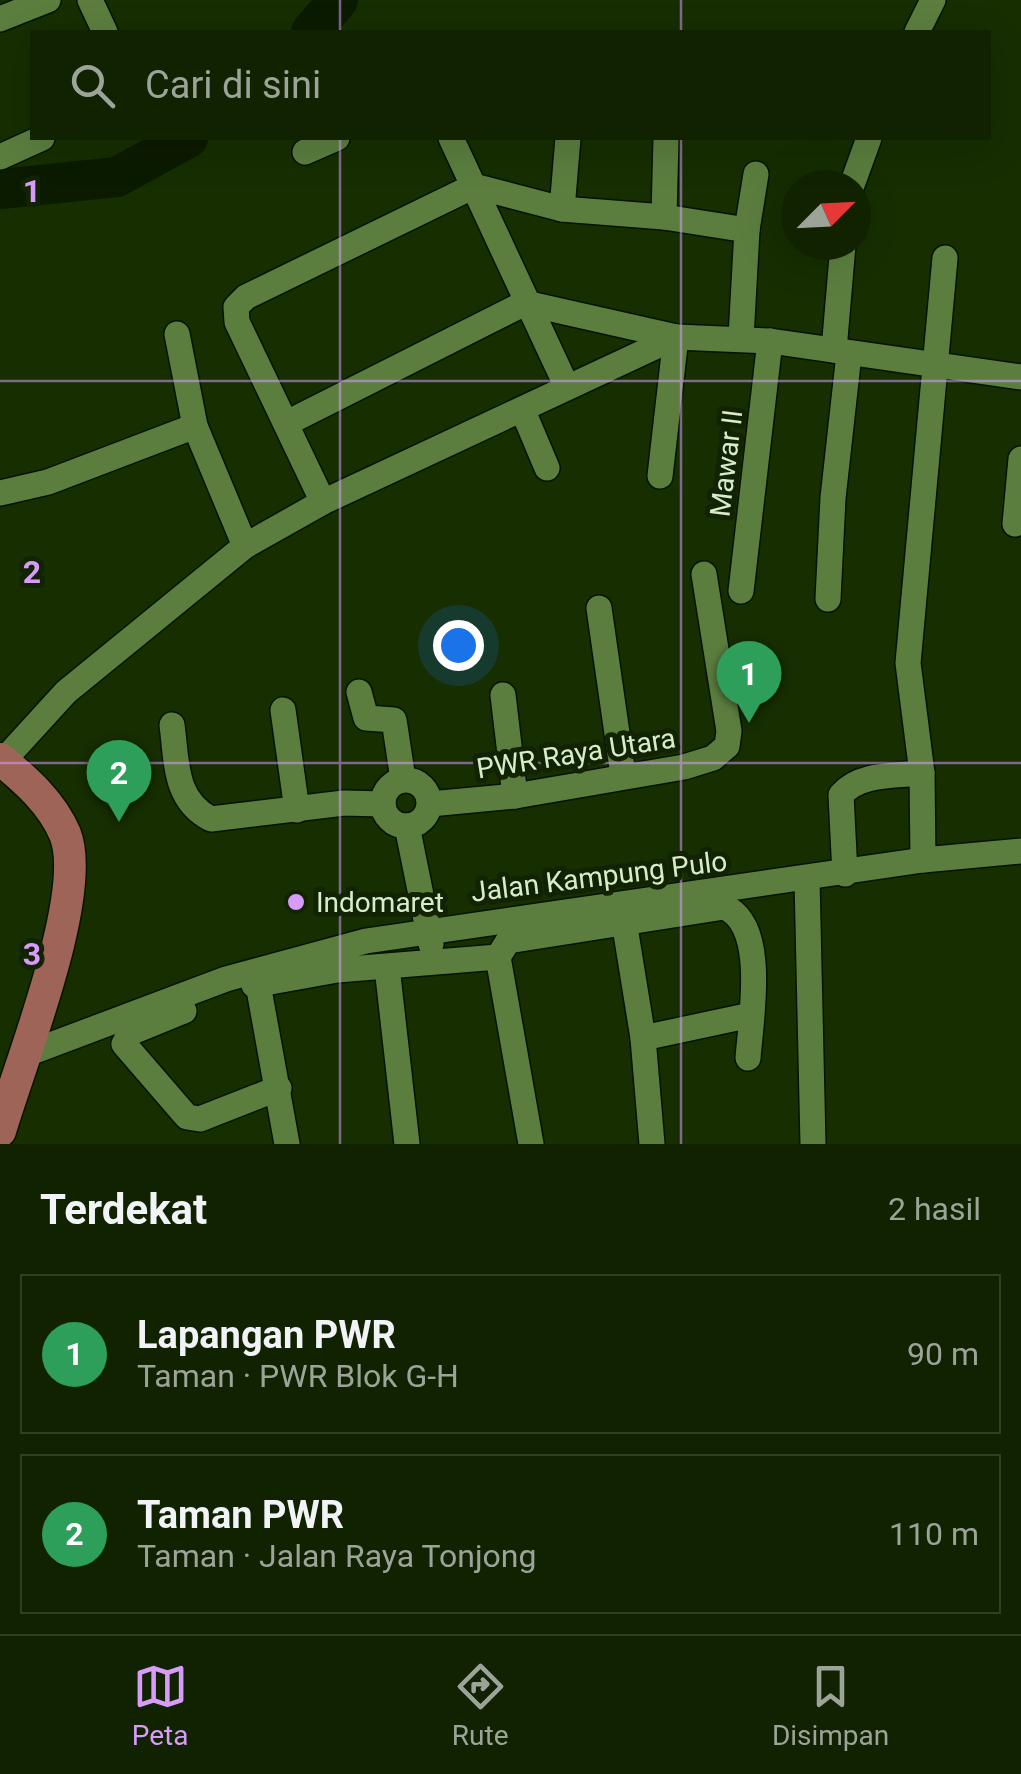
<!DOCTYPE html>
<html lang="id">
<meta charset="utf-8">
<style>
:root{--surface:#102200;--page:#1e2f0f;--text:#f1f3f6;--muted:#9ca499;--line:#303f22;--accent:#d79bf9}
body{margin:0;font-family:Roboto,sans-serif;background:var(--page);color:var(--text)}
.compass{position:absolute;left:781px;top:170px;width:90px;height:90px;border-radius:50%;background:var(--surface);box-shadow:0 10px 40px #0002;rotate:66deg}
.you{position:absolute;left:458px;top:645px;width:35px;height:35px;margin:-25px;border:8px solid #fff;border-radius:50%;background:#1a73e8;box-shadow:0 0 0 15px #1a73e833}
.badge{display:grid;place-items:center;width:65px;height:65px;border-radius:50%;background:var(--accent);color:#fff;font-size:32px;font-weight:700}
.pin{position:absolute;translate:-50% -82px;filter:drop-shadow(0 2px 5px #0008)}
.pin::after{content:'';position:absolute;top:52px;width:35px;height:30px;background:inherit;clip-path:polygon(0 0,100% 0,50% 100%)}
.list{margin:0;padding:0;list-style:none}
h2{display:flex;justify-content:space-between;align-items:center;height:130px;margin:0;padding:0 40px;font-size:42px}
h2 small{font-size:32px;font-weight:400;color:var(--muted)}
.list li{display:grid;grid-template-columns:65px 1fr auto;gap:30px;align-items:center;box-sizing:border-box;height:160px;margin:0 20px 20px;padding:0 20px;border:2px solid var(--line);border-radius:0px}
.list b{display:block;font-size:38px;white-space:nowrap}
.list p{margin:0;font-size:32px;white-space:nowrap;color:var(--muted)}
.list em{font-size:32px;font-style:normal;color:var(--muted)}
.icon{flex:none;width:55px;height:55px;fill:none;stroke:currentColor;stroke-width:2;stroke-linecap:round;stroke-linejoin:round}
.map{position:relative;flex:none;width:1021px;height:1144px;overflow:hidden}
.search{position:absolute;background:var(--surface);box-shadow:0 10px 40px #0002;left:30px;right:30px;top:30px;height:110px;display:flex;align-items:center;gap:25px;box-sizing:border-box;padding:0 35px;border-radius:0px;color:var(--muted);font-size:38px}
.sheet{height:490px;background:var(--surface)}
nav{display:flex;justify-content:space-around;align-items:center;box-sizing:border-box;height:140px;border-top:2px solid var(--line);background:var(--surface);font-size:28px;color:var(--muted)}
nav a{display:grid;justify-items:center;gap:5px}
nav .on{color:var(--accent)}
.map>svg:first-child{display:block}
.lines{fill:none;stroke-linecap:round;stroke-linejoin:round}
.river{stroke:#0b1b00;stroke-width:40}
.minor-casing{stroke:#051400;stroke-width:28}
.major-casing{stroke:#051400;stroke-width:35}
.minor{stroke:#5b7e3f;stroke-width:25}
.major{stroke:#9e6457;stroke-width:32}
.grid{fill:none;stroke:#d79bf9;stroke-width:2.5;stroke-opacity:0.55}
.poi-dot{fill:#d79bf9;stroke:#122303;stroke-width:4}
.labels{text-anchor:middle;stroke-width:10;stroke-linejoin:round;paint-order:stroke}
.street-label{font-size:28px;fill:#d8ecca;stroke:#122303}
.poi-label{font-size:28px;fill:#d8ecca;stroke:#122303;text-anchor:start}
.grid-label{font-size:32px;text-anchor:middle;font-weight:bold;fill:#d79bf9;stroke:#122303;stroke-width:10;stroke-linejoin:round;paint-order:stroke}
</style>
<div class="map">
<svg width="1021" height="1144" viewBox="0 0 1021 1144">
<rect width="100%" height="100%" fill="#162e00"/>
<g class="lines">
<g class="river">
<polyline points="311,32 338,0"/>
<polyline points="0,189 117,177 188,138"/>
</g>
<g class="minor-casing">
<g id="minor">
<polyline points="90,0 105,32"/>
<polyline points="0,19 48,0"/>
<polyline points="917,32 933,0"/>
<polyline points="451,138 566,385"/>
<polyline points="305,152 337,138"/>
<polyline points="0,157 42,138"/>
<polyline points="852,185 869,138"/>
<polyline points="562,209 568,138"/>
<polyline points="664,217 666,138"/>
<polyline points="747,230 756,174"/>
<polyline points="177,334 195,426 245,546"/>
<polyline points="834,350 843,245"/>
<polyline points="523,411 547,468"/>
<polyline points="289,422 525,303 676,337 660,476"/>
<polyline points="0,493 48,482 195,426"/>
<polyline points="323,502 237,322 236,307 246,297 474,186 562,209 664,217 747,230 741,338"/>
<polyline points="1015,524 1021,459"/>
<polyline points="741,591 770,341"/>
<polyline points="828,599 833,498 849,354"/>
<polyline points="599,608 623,775"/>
<polyline points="359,692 366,718 394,720 403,779"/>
<polyline points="503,695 515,796"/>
<polyline points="283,710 297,810"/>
<path d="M172,725C177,762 174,800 211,819L344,803L383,804"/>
<polyline points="3,761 66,692 245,546 323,502 676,337 770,341 1021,377"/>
<circle cx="406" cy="803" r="23"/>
<polyline points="430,804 515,796 684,767 713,758 727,746 729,731 704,574"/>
<polyline points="407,826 431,944"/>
<polyline points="923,860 922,773 908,663 945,258"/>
<path d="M845,874L841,795C859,773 895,776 922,773"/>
<polyline points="807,879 813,1144"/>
<polyline points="624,921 643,1038 652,1144"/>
<polyline points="387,967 407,1144"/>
<polyline points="258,984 287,1144"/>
<polyline points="254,985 337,970 498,957"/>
<polyline points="184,1011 130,1033 124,1044 187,1117 200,1119 279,1088"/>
<polyline points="643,1038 751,1015"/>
<polyline points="24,1055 226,979 366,941 923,860 1021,851"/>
<path d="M531,1144L498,957L508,941L724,907C768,924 751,1018 748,1058"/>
</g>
</g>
<g class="major-casing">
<path id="major" d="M0,759C25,779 52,803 65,834C89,893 19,1066 0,1131"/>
</g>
<use href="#minor" class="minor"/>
<use href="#major" class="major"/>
</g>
<path class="grid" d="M340,0V32M681,0V32M340,138V1144M681,138V1144M0,381H1021M0,763H1021"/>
<circle class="poi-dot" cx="296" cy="902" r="10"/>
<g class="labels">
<g class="street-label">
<text transform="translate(726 463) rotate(-83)" y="10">Mawar II</text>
<text transform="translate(576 753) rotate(-9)" y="10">PWR Raya Utara</text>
<text transform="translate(599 876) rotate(-7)" y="10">Jalan Kampung Pulo</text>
</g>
<g class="poi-label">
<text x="316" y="912">Indomaret</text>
</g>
</g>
<g class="grid-label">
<text x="32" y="202">1</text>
<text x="32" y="583">2</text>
<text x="32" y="965">3</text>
</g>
</svg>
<svg class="compass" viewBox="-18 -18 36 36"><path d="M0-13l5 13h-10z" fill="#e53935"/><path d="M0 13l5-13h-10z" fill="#9ca499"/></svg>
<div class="you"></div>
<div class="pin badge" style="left:749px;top:723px;background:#2e9e5b">1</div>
<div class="pin badge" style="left:119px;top:822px;background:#2e9e5b">2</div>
<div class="search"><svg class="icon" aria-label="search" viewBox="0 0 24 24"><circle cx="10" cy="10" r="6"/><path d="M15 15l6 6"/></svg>Cari di sini</div>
</div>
<section class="sheet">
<h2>Terdekat<small>2 hasil</small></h2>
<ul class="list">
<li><span class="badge" style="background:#2e9e5b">1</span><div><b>Lapangan PWR</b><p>Taman · PWR Blok G-H</p></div><em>90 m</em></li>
<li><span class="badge" style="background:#2e9e5b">2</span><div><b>Taman PWR</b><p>Taman · Jalan Raya Tonjong</p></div><em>110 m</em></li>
</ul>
</section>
<nav>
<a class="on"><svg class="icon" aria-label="map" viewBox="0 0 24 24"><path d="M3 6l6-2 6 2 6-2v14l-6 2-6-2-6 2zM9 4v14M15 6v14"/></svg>Peta</a>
<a><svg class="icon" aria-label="directions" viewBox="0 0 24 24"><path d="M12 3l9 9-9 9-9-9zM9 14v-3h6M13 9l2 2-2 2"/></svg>Rute</a>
<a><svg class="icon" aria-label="saved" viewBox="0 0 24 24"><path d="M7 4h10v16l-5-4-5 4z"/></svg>Disimpan</a>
</nav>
